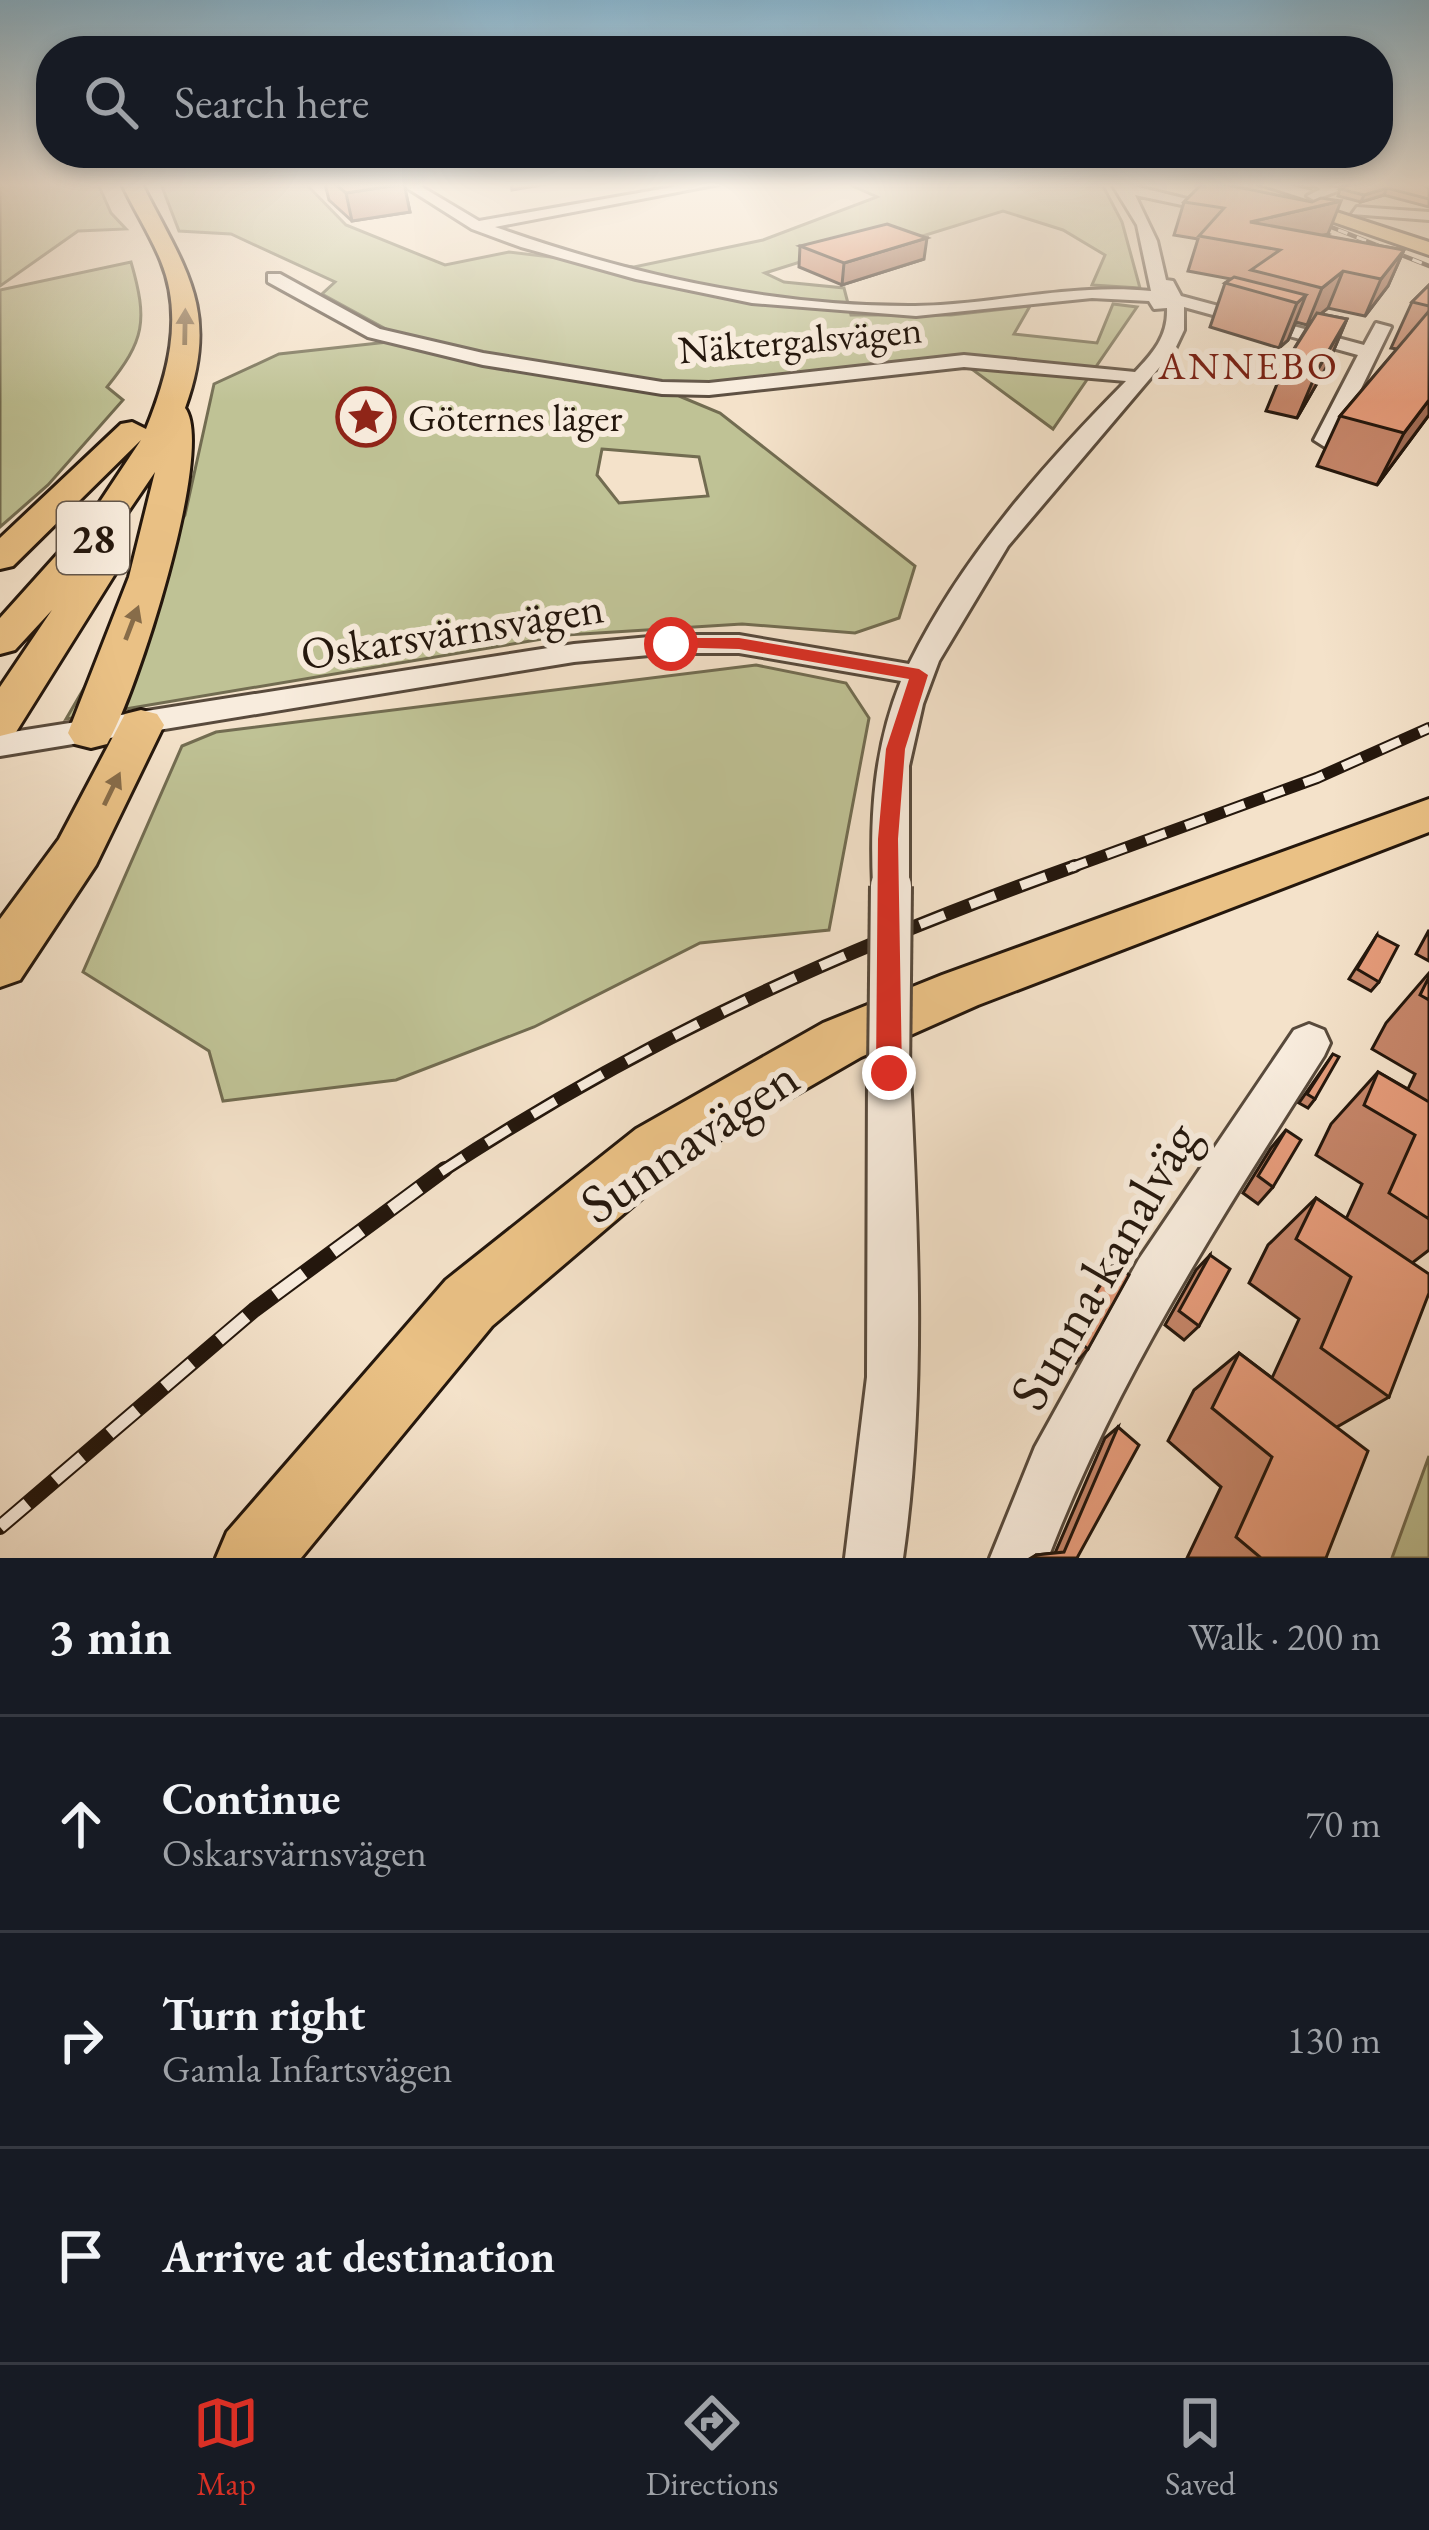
<!DOCTYPE html>
<meta charset="utf-8">
<style>
:root{--surface:#171b24;--page:#20242c;--text:#f1f3f6;--muted:#9ea1a6;--line:#363941;--accent:#d93025}
body{margin:0;font-family:"EB Garamond",serif;background:var(--page);color:var(--text)}
.stop{position:absolute;width:36px;height:36px;margin:-27px;border:9px solid #d93025;border-radius:50%;background:#fff}
.stop.end{background:#d93025;border-color:#fff;box-shadow:0 3px 12px #0008}
.list{margin:0;padding:0;list-style:none}
h2{display:flex;justify-content:space-between;align-items:center;height:156px;margin:0;padding:0 48px;font-size:51px}
h2 small{font-size:39px;font-weight:400;color:var(--muted)}
.list li{display:grid;grid-template-columns:78px 1fr auto;gap:36px;align-items:center;box-sizing:border-box;height:216px;padding:0 48px;border-top:3px solid var(--line)}
.list b{display:block;font-size:45px;white-space:nowrap}
.list p{margin:0;font-size:39px;white-space:nowrap;color:var(--muted)}
.list em{font-size:39px;font-style:normal;color:var(--muted)}
.icon{flex:none;width:66px;height:66px;fill:none;stroke:currentColor;stroke-width:2;stroke-linecap:round;stroke-linejoin:round}
.map{position:relative;flex:none;width:1429px;height:1558px;overflow:hidden}
.search{position:absolute;background:var(--surface);box-shadow:0 6px 18px #0003;left:36px;right:36px;top:36px;height:132px;display:flex;align-items:center;gap:30px;box-sizing:border-box;padding:0 42px;border-radius:48px;color:var(--muted);font-size:45px}
.sheet{height:804px;background:var(--surface)}
nav{display:flex;justify-content:space-around;align-items:center;box-sizing:border-box;height:168px;border-top:3px solid var(--line);background:var(--surface);font-size:33px;color:var(--muted)}
nav a{display:grid;justify-items:center;gap:6px}
nav .on{color:var(--accent)}
.map>svg:first-child{display:block}
.green{fill:#bfc295;stroke:#726c51;stroke-width:3;fill-rule:evenodd}
.lines{fill:none;stroke-linecap:round;stroke-linejoin:round}
.minor-casing{stroke:#584a3c;stroke-width:6}
.major-casing{stroke:#24170d;stroke-width:6}
.highway-casing{stroke:#24170d;stroke-width:6}
.minor{fill:#f8ecdd;fill-rule:evenodd}
.major{fill:#eac185;fill-rule:evenodd}
.highway{fill:#eac185;fill-rule:evenodd}
.rail-far3-casing{stroke:#24170d;stroke-width:4.5}
.rail-far2-casing{stroke:#24170d;stroke-width:12}
.rail-far1-casing{stroke:#24170d;stroke-width:14}
.rail-casing{stroke:#24170d;stroke-width:16}
.rail-far3{stroke:#f8ecdd;stroke-width:3;stroke-dasharray:10;stroke-linecap:butt}
.rail-far2{stroke:#f8ecdd;stroke-width:8;stroke-dasharray:21;stroke-linecap:butt}
.rail-far1{stroke:#f8ecdd;stroke-width:9;stroke-dasharray:27;stroke-linecap:butt}
.rail{stroke:#f8ecdd;stroke-width:12;stroke-dasharray:36;stroke-linecap:butt}
.minor-bridge-casing{stroke:#584a3c;stroke-width:46;stroke-linecap:butt}
.minor-bridge{stroke:#f8ecdd;stroke-width:40}
.wall{fill:#c6866a;stroke:#24170d;stroke-width:3}
.shaded-wall{fill:#a16d56;stroke:#24170d;stroke-width:3}
.building{fill:#e69c7b;stroke:#24170d;stroke-width:3}
.oneway{fill:#876c49}
.route{fill:#d93025}
.labels{text-anchor:middle;stroke-width:12;stroke-linejoin:round;paint-order:stroke}
.far-street-label{font-size:39px;fill:#24170d;stroke:#f8ecdd}
.far-neighbourhood-label{font-size:39px;letter-spacing:3px;fill:#7a1f14;stroke:#f8ecdd}
.far-poi-label{font-size:39px;fill:#24170d;stroke:#f8ecdd;text-anchor:start}
.shield{fill:#f8ecdd;stroke:#64574b;stroke-width:3}
.shield-label{font-size:42px;font-weight:bold;fill:#24170d}
.street-label{font-size:45px;fill:#24170d;stroke:#f8ecdd}
.near-street-label{font-size:54px;fill:#24170d;stroke:#f8ecdd}
</style>
<div class="map">
<svg width="1429" height="1558" viewBox="0 0 1429 1558">
<rect width="100%" height="100%" fill="#f4e2ca"/>
<filter id="stains"><feTurbulence type="fractalNoise" baseFrequency=".00167" numOctaves="4"/><feColorMatrix values="0 0 0 0 .2 0 0 0 0 .09 0 0 0 0 .02 0 0 0 .5 -.17"/></filter>
<radialGradient id="worn" r=".72"><stop offset=".6" stop-color="#630" stop-opacity="0"/><stop offset="1" stop-color="#630" stop-opacity=".3"/></radialGradient>
<g class="green">
<polygon points="0,184 98,184 111,213 126,229 78,231 0,286"/>
<path d="M161,184H306L346,225L445,265L509,252L634,267L763,240L877,197L848,184H1102L1122,222L1140,288L1092,285L1105,255L1063,230L1003,211L900,243L848,247L765,273L784,282L844,288L851,315H951L1030,306L1014,334L1097,343L1113,304L1137,307L1053,429L965,364L679,396L720,413L915,566L899,618L855,633L742,624L566,635L66,719L185,515L214,384L279,354L406,340L322,294L335,282L231,234L179,231ZM602,449L699,457L708,496L619,503L597,475Z"/>
<path d="M131,262C148,321 145,340 107,387L123,400L48,485L0,527V290Z"/>
<polygon points="756,665 846,683 869,718 829,930 700,943 534,1027 396,1080 223,1101 209,1051 83,972 182,746 216,732"/>
<polygon points="1429,1456 1429,1558 1392,1558"/>
</g>
<g class="lines">
<g class="minor-casing">
<g id="minor">
<path d="M401,184H417L479,221L690,184H719L495,227C628,274 772,307 915,306C994,305 1070,283 1151,291L1137,225L1112,184H1126L1236,211L1229,215L1135,195L1157,241L1166,280L1173,281L1181,296L1364,345L1376,323L1391,327L1336,440L1325,447L1314,440L1358,355L1184,307V330L1175,349L1008,546L939,661L923,704L909,766V886L904,896L891,900L878,896L873,886C870,815 874,748 901,681L739,653H671L574,662L0,756V734L574,644L671,635H739L909,664C961,558 1043,465 1126,381L964,367L709,395L662,394L483,365L368,337L268,282V274H280L380,329L483,353L662,382L709,383L964,355L1135,372C1154,352 1168,336 1167,308L1154,309L1149,301L1092,298L916,316L752,303L636,279L521,247L472,229Z"/>
<polygon points="1311,184 1343,189 1314,200 1307,196 1321,189"/>
<polygon points="1357,207 1429,212 1429,220 1352,214"/>
<path d="M1309,1024L1324,1030L1330,1043L1324,1056C1221,1218 1117,1378 1048,1558H990L1035,1447L1139,1259L1294,1030Z"/>
<path d="M889,1054L904,1060L910,1074C918,1236 926,1396 903,1558H845L867,1377L868,1074L874,1060Z"/>
</g>
</g>
<g class="major-casing">
<g id="major">
<polygon points="1224,184 1250,184 1429,242 1429,255"/>
<polygon points="1429,799 1429,832 978,1005 861,1057 741,1126 676,1169 492,1326 301,1558 216,1558 227,1532 446,1280 636,1129 823,1023 942,975"/>
</g>
</g>
<g class="highway-casing">
<g id="highway">
<path d="M122,184H142C184,268 221,309 185,408C216,448 135,699 107,744L91,748L75,744L68,733L129,577L155,472L102,550L117,553L123,561L16,732L0,736V687L52,610L15,650L0,654V618L88,520L141,440L13,566L0,569V538L121,424L132,422L146,429C168,375 184,317 161,261C150,234 134,210 122,184Z"/>
<polygon points="141,710 157,714 164,725 96,865 20,980 0,987 0,919 59,839 125,714"/>
</g>
</g>
<use href="#minor" class="minor"/>
<use href="#major" class="major"/>
<use href="#highway" class="highway"/>
<g class="rail-far3-casing">
<polyline id="rail-far3" points="1301,215 1429,266"/>
</g>
<g class="rail-far2-casing">
<polyline id="rail-far2" points="1067,869 1317,778 1429,728"/>
</g>
<g class="rail-far1-casing">
<path id="rail-far1" d="M441,1172C648,1036 843,949 1075,866"/>
</g>
<g class="rail-casing">
<polyline id="rail" points="0,1527 254,1310 445,1169"/>
</g>
<use href="#rail-far3" class="rail-far3"/>
<use href="#rail-far2" class="rail-far2"/>
<use href="#rail-far1" class="rail-far1"/>
<use href="#rail" class="rail"/>
<g class="minor-bridge-casing">
<polyline id="minor-bridge" points="889,1074 891,886"/>
</g>
<use href="#minor-bridge" class="minor-bridge"/>
</g>
<g class="wall">
<polygon points="325,184 404,184 410,212 352,221 329,200"/>
<polygon points="1202,184 1328,234 1323,236 1404,250 1388,286 1365,316 1328,308 1320,314 1347,319 1327,366 1297,418 1266,411 1286,362 1311,321 1307,325 1296,322 1288,340 1279,348 1210,327 1225,283 1231,279 1188,271 1198,239 1174,235 1184,202"/>
<polygon points="1290,184 1313,184 1311,189"/>
<polygon points="1339,184 1421,184 1429,188 1429,207 1384,195 1361,202 1338,196 1340,189 1345,186"/>
<polygon points="800,246 924,259 842,285 799,267"/>
<polygon points="1429,285 1429,415 1377,485 1317,466 1340,416 1397,349 1391,348 1412,302"/>
<polygon points="1429,930 1429,961 1416,954"/>
<polygon points="1377,935 1379,982 1371,991 1349,979"/>
<polygon points="1429,973 1429,1250 1412,1263 1389,1397 1337,1427 1326,1558 1187,1558 1221,1487 1168,1441 1194,1390 1239,1353 1272,1378 1299,1319 1249,1283 1268,1245 1316,1198 1346,1219 1362,1184 1316,1155 1331,1124 1378,1072 1408,1089 1415,1074 1372,1049 1386,1023"/>
<polygon points="1333,1054 1315,1099 1308,1108 1299,1103"/>
<polygon points="1286,1130 1273,1187 1258,1204 1243,1193 1271,1148"/>
<polygon points="1210,1255 1199,1326 1184,1340 1165,1325 1196,1270"/>
<polygon points="1114,1263 1088,1349 1076,1363 1060,1349 1103,1279"/>
<polygon points="1118,1427 1077,1558 1031,1558 1036,1555 1055,1553 1105,1438"/>
</g>
<g class="shaded-wall">
<polygon points="404,184 410,212 352,221 346,193"/>
<polygon points="511,184 547,184 512,190"/>
<polygon points="1387,188 1384,195 1361,202 1364,195"/>
<polygon points="1341,201 1328,234 1271,248 1250,222"/>
<polygon points="927,238 924,259 842,285 844,263"/>
<polygon points="1404,250 1388,286 1365,316 1381,279"/>
<polygon points="1343,271 1328,308 1307,325 1322,288"/>
<polygon points="1306,295 1288,340 1279,348 1297,303"/>
<polygon points="1347,319 1327,366 1297,418 1318,369"/>
<polygon points="1429,400 1429,415 1377,485 1404,433"/>
</g>
<g class="building">
<polygon points="335,184 404,184 346,193"/>
<polygon points="1202,184 1222,184 1312,202 1321,198 1341,201 1250,222 1404,250 1381,279 1343,271 1322,288 1251,270 1280,250 1199,236 1224,208 1184,202"/>
<polygon points="1349,184 1421,184 1429,188 1429,199 1387,188 1364,195 1340,189"/>
<polygon points="887,224 927,238 844,263 800,246"/>
<polygon points="1234,277 1306,295 1297,303 1225,283"/>
<polygon points="1429,285 1429,306 1412,302"/>
<polygon points="1429,311 1429,400 1404,433 1340,416"/>
<polygon points="1317,313 1347,319 1318,369 1286,362"/>
<polygon points="1377,935 1398,946 1379,982 1357,969"/>
<polygon points="1429,977 1429,1000 1420,995"/>
<polygon points="1333,1054 1339,1057 1315,1099 1307,1094"/>
<polygon points="1378,1072 1429,1102 1429,1219 1389,1193 1415,1135 1364,1105"/>
<polygon points="1286,1130 1301,1140 1273,1187 1258,1176"/>
<polygon points="1316,1198 1429,1274 1429,1293 1389,1397 1321,1348 1351,1277 1296,1239"/>
<polygon points="1210,1255 1230,1269 1199,1326 1179,1311"/>
<polygon points="1114,1263 1129,1275 1088,1349 1070,1335"/>
<polygon points="1239,1353 1368,1451 1326,1558 1261,1558 1236,1537 1272,1457 1212,1408"/>
<polygon points="1118,1427 1139,1445 1077,1558 1034,1558 1036,1555 1064,1552"/>
</g>
<defs><path id="oneway-solid" d="M-6-.8H1V-3.2L6.5 0L1 3.2V.8H-6Z" transform="scale(3)"/></defs>
<g class="oneway">
<use href="#oneway-solid" transform="translate(185 327) rotate(-89)"/>
<use href="#oneway-solid" transform="translate(132 623) rotate(-69)"/>
<use href="#oneway-solid" transform="translate(112 789) rotate(-64)"/>
</g>
<linearGradient id="sky" x2="0" y2="1"><stop stop-color="#89b8d3"/><stop offset="0.46" stop-color="#faf2e7"/><stop offset="1" stop-color="#faf2e7" stop-opacity="0"/></linearGradient>
<rect width="1429" height="402" fill="url(#sky)"/>
<polygon class="route" points="671,638 739,638 919,669 928,675 905,749 898,839 902,1073 898,1082 880,1082 876,1073 878,839 886,749 909,679 739,649 665,647 665,640"/>
<defs>
<g id="sight-ring" transform="scale(3)"><circle r="9.5" fill="#f8ecdd" stroke="#8f2418" stroke-width="1.5"/><path d="M0-6L1.8-2.2L6-1.7L2.9 1.2L3.7 5.4L0 3.3L-3.7 5.4L-2.9 1.2L-6-1.7L-1.8-2.2Z" fill="#8f2418"/></g>
</defs>
<g fill-rule="evenodd">
<use href="#sight-ring" x="366" y="417"/>
</g>
<g class="labels">
<g class="far-street-label">
<text transform="translate(800 339) rotate(-5)" y="14">Näktergalsvägen</text>
</g>
<g class="far-neighbourhood-label">
<text x="1249" y="379">ANNEBO</text>
</g>
<g class="far-poi-label">
<text x="408" y="431">Göternes läger</text>
</g>
<rect class="shield" x="57" y="502" width="72" height="72" rx="9"/>
<g class="shield-label">
<text x="93" y="553">28</text>
</g>
<g class="street-label">
<text transform="translate(452 630) rotate(-9)" y="16">Oskarsvärnsvägen</text>
</g>
<g class="near-street-label">
<text transform="translate(689 1140) rotate(-34)" y="19">Sunnavägen</text>
<text transform="translate(1103 1265) rotate(-60)" y="19">Sunna kanalväg</text>
</g>
</g>
<rect width="100%" height="100%" filter="url(#stains)"/>
<rect width="100%" height="100%" fill="url(#worn)"/>
</svg>
<div class="stop" style="left:671px;top:644px"></div>
<div class="stop end" style="left:889px;top:1073px"></div>
<div class="search"><svg class="icon" aria-label="search" viewBox="0 0 24 24"><circle cx="10" cy="10" r="6"/><path d="M15 15l6 6"/></svg>Search here</div>
</div>
<section class="sheet">
<h2>3 min<small>Walk · 200 m</small></h2>
<ul class="list">
<li><svg class="icon" aria-label="ahead" viewBox="0 0 24 24"><path d="M12 20V5M6 11l6-6 6 6"/></svg><div><b>Continue</b><p>Oskarsvärnsvägen</p></div><em>70 m</em></li>
<li><svg class="icon" aria-label="right" viewBox="0 0 24 24"><path d="M7 20v-9h11M14 6l5 5-5 5"/></svg><div><b>Turn right</b><p>Gamla Infartsvägen</p></div><em>130 m</em></li>
<li><svg class="icon" aria-label="arrive" viewBox="0 0 24 24"><path d="M6 21V4h12l-3 4 3 4H6"/></svg><div><b>Arrive at destination</b></div></li>
</ul>
</section>
<nav>
<a class="on"><svg class="icon" aria-label="map" viewBox="0 0 24 24"><path d="M3 6l6-2 6 2 6-2v14l-6 2-6-2-6 2zM9 4v14M15 6v14"/></svg>Map</a>
<a><svg class="icon" aria-label="directions" viewBox="0 0 24 24"><path d="M12 3l9 9-9 9-9-9zM9 14v-3h6M13 9l2 2-2 2"/></svg>Directions</a>
<a><svg class="icon" aria-label="saved" viewBox="0 0 24 24"><path d="M7 4h10v16l-5-4-5 4z"/></svg>Saved</a>
</nav>
